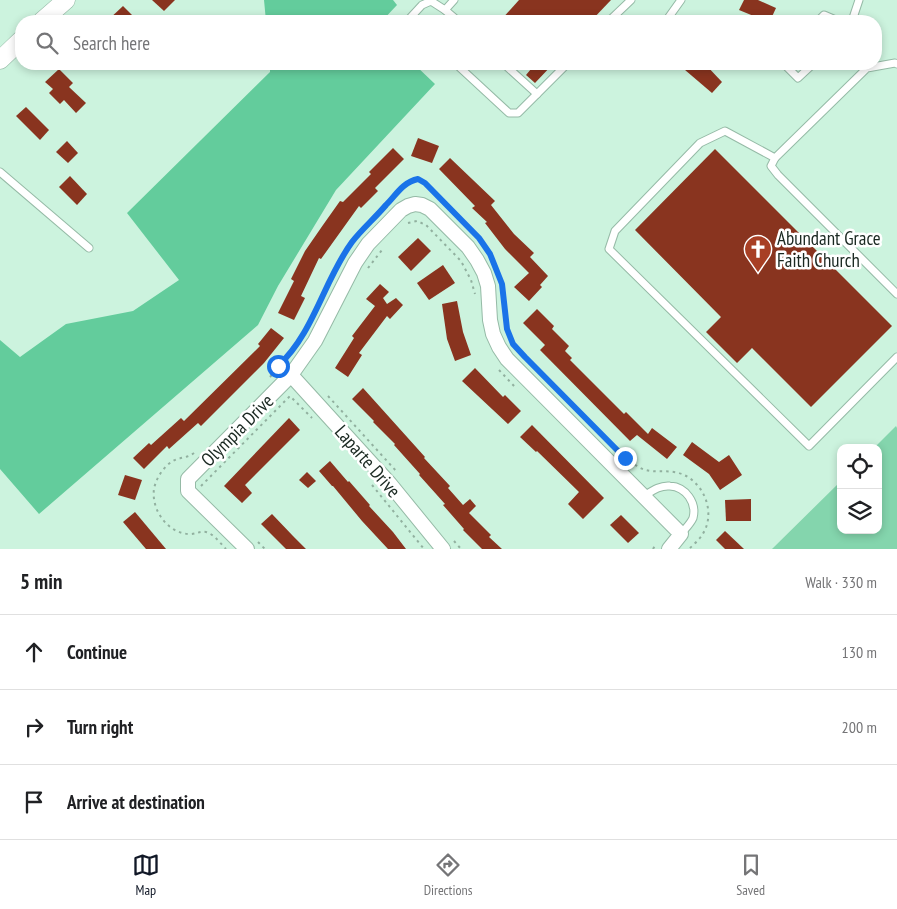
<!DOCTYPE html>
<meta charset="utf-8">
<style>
:root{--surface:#fff;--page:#f6f6f6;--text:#202124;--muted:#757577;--line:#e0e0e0;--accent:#111827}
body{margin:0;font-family:"PT Sans Narrow",sans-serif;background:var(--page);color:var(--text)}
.controls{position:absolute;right:15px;bottom:15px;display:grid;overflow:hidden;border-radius:10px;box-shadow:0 2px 8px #0003}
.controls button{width:45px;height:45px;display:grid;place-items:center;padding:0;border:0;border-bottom:1px solid var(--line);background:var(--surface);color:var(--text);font:25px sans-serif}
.stop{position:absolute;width:15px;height:15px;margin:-11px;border:4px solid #1a73e8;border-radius:50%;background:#fff}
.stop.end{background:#1a73e8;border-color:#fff;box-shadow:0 1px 5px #0008}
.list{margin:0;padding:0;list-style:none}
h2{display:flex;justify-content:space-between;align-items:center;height:65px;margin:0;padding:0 20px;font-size:21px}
h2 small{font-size:16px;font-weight:400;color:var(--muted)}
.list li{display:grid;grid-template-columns:32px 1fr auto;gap:15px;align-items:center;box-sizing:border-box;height:75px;padding:0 20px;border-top:1px solid var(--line)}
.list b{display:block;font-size:19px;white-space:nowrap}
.list em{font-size:16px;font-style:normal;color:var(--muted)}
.icon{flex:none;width:28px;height:28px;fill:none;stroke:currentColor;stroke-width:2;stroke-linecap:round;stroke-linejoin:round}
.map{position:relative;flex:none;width:897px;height:549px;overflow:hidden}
.search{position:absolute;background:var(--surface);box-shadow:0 2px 8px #0003;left:15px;right:15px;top:15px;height:55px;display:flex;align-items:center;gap:12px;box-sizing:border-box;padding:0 18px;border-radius:20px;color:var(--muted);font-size:19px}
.sheet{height:290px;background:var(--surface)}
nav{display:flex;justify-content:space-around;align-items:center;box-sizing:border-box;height:70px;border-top:1px solid var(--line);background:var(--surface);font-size:14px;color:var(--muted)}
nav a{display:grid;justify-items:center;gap:2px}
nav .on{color:var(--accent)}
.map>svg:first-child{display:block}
.green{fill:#84d5ad}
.forest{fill:#63cc9c}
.building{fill:#89341f}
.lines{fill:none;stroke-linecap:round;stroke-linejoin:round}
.service-casing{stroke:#95baa6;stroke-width:9}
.minor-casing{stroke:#95baa6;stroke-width:16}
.tertiary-casing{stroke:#95baa6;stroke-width:19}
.path{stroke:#91b09f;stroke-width:2;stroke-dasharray:2.5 4;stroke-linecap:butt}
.service{stroke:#fff;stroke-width:7}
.minor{stroke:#fff;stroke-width:14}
.tertiary{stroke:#fff;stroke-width:18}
.route{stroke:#1a73e8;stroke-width:6}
.labels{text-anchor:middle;stroke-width:5;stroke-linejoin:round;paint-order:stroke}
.poi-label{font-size:19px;fill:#1a2821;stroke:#fff;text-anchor:start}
.street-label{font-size:19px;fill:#1a2821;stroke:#fff}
</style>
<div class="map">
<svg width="897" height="549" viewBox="0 0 897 549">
<rect width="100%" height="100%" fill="#ccf3de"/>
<polygon class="green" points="896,426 897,428 897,549 772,549 841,481 841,530 878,530 878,448 874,448"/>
<g class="forest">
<polygon points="264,0 393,0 397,5 382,21 266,21"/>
<polygon points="270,64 414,64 435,84 336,190 278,286 258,325 39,514 0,469 0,340 20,357 66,324 133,311 179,280 127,213 270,72"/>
</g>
<g class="building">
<polygon points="152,0 175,0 164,11"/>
<polygon points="519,0 611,0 591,21 500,21"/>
<polygon points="744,0 758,0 776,8 770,21 766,21 739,10"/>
<polygon points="123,6 138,21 107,21"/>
<polygon points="525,64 553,64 535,83 526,75 531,69"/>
<polygon points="678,64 705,64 722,82 712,93"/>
<polygon points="59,69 73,83 69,87 86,103 76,113 64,100 60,104 49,93 53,89 45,82"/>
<polygon points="26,107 49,130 40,140 16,116"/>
<polygon points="418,138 439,146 432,163 411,156"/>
<polygon points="67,141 78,153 68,163 56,152"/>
<polygon points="393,148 404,159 375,188 378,191 361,208 359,206 321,259 319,258 301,296 305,298 294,320 278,313 294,281 291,279 305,251 323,225 340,201 343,202 371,174 369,172"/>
<polygon points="715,149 892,326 811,407 752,348 737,363 706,332 721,317 635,230"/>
<polygon points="450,158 495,201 491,205 514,234 534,253 530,257 548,276 540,285 542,287 529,301 514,287 529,273 505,249 485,223 487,222 472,208 475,206 439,169"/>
<polygon points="70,176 87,194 77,205 59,187"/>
<polygon points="418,238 431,251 411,271 398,257"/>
<polygon points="443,265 455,283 429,300 417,283"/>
<polygon points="380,284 389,292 383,298 387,304 396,298 403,305 390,319 387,316 359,353 362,355 348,377 335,368 354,338 352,336 375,306 366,299"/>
<polygon points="457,301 463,332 471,355 455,361 447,339 442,304"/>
<polygon points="537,309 554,326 552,329 569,346 565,351 572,358 570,360 624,414 626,412 648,434 652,428 677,447 667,459 637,435 630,441 540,350 545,345 523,323"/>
<polygon points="271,328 284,338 264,363 201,426 198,423 169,449 167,446 144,469 133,458 149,443 151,445 181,418 184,421 260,346 258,344"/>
<polygon points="475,368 503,397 505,395 521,411 508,424 462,381"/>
<polygon points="363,388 425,457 424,458 450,486 448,488 463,505 470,499 476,506 469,513 491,535 489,537 502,549 482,549 463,530 464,529 443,505 445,504 419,475 420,474 394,445 395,444 373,422 374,421 352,399"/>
<polygon points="289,418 300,430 245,485 252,493 242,503 224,486"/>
<polygon points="532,425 604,498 583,519 568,504 579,492 537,451 536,452 520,437"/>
<polygon points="692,442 719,462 729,455 742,475 720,490 709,474 683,455"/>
<polygon points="330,461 348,482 349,481 370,505 369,506 393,532 406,549 388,549 362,521 333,486 332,486 319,471"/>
<polygon points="307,472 316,481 308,488 299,480"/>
<polygon points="125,475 142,480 135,500 118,495"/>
<polygon points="751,499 751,521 726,521 725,500"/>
<polygon points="135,512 166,549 146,549 123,522"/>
<polygon points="272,514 293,536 306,549 286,549 261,524"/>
<polygon points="621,515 639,533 628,543 610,525"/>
<polygon points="725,531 744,549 725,549 716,540"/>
</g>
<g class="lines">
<g class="service-casing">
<g id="service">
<polyline points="454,0 445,10 458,21"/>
<polyline points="411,21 410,18 422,5 431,1 445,10"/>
<polyline points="609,21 631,0"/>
<polyline points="666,21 681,0"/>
<polyline points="818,21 824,15 838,21"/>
<polyline points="852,21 859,0"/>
<polyline points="456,64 509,113 518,113 537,94"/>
<polyline points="504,64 537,94 567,64"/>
<polyline points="784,64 798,78 813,64"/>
<polyline points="897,64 895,63 867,68 775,158 771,166 778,175 897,294"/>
<polyline points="775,158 725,131 700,143 615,231 609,249 809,446 897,357"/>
<polyline points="0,172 89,248"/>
<path d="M644,496C652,491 660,485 670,486C686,487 697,503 693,518C691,523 685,529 681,534"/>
</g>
</g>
<g class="minor-casing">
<g id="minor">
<polyline points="291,375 390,484 443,549"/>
<polyline points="247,549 188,491 188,479 291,375 315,341 355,263 368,244 401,210 408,206 415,204 422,205 430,209 468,247 477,260 484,273 488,286 490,320 493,334 499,347 507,359 681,534 669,549"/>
</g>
</g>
<g class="tertiary-casing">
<g id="tertiary">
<polyline points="42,21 66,0"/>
<polyline points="0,60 21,40"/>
</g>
</g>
<g class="path">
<polyline points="387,205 409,181 417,179 425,183 467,227"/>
<polyline points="408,223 417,221 426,225 461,261 471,280 475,294"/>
<polyline points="479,239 490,254 493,260"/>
<polyline points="368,268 382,250"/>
<polyline points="501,281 507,329 513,343 525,358"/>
<polyline points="325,291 333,276"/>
<polyline points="290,352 304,331"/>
<polyline points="499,370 515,387"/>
<polyline points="270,377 286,358"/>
<polyline points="328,396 397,472"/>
<path d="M583,416C600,433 616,454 637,466C649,474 661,470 674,472C702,476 718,512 702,535C699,540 693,545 689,549"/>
<path d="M194,453C188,458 180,457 173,461C164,466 156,478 154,489C151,510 168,534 190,534C196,534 200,531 206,532C214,534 220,543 226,549"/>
<polyline points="372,485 424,549"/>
<polyline points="201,486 290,396 312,418"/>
<polyline points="454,541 461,549"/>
<polyline points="258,542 265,549"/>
<polyline points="653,549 656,544"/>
</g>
<use href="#service" class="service"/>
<use href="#minor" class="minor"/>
<use href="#tertiary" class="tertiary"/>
</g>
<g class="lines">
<path class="route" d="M278,366C314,333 324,280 352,242C362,229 375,218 386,205C396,195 403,182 418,179L425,183L479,238L490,254L502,284L507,329L513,344L525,357L625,458"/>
</g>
<defs>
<g id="church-pin" transform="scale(1.4375)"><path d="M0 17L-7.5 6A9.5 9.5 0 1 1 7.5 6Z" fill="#a83f24" stroke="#fff"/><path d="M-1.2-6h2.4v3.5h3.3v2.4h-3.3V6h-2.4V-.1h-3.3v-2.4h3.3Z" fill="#fff"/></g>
</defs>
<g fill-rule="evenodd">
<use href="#church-pin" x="758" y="249"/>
</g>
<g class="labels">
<g class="poi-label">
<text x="777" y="245">Abundant Grace<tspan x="777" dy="22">Faith Church</tspan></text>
</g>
<g class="street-label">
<text transform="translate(237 430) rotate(-45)" y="7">Olympia Drive</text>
<text transform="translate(368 461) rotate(49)" y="7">Laparte Drive</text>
</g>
</g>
</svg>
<div class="controls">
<button><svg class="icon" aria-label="locate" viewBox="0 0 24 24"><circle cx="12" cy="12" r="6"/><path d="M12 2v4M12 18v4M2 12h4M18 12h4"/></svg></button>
<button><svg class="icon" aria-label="layers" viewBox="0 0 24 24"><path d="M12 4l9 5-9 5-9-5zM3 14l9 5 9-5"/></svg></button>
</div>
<div class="stop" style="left:278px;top:366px"></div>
<div class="stop end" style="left:625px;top:458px"></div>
<div class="search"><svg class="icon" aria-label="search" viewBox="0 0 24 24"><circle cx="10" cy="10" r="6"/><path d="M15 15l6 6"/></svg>Search here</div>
</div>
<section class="sheet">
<h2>5 min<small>Walk · 330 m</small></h2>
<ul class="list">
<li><svg class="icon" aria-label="ahead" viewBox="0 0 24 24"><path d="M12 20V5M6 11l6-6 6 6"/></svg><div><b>Continue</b></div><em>130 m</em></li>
<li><svg class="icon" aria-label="right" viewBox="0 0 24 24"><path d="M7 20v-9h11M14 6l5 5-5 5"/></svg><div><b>Turn right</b></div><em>200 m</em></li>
<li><svg class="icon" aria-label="arrive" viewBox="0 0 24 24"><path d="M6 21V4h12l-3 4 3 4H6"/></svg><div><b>Arrive at destination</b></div></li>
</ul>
</section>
<nav>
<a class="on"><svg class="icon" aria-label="map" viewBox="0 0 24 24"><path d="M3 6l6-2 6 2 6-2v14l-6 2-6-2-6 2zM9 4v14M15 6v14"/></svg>Map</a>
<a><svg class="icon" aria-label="directions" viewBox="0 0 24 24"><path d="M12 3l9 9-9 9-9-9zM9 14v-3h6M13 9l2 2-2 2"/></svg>Directions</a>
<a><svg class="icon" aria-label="saved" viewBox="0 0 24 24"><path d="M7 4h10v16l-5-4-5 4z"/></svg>Saved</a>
</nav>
